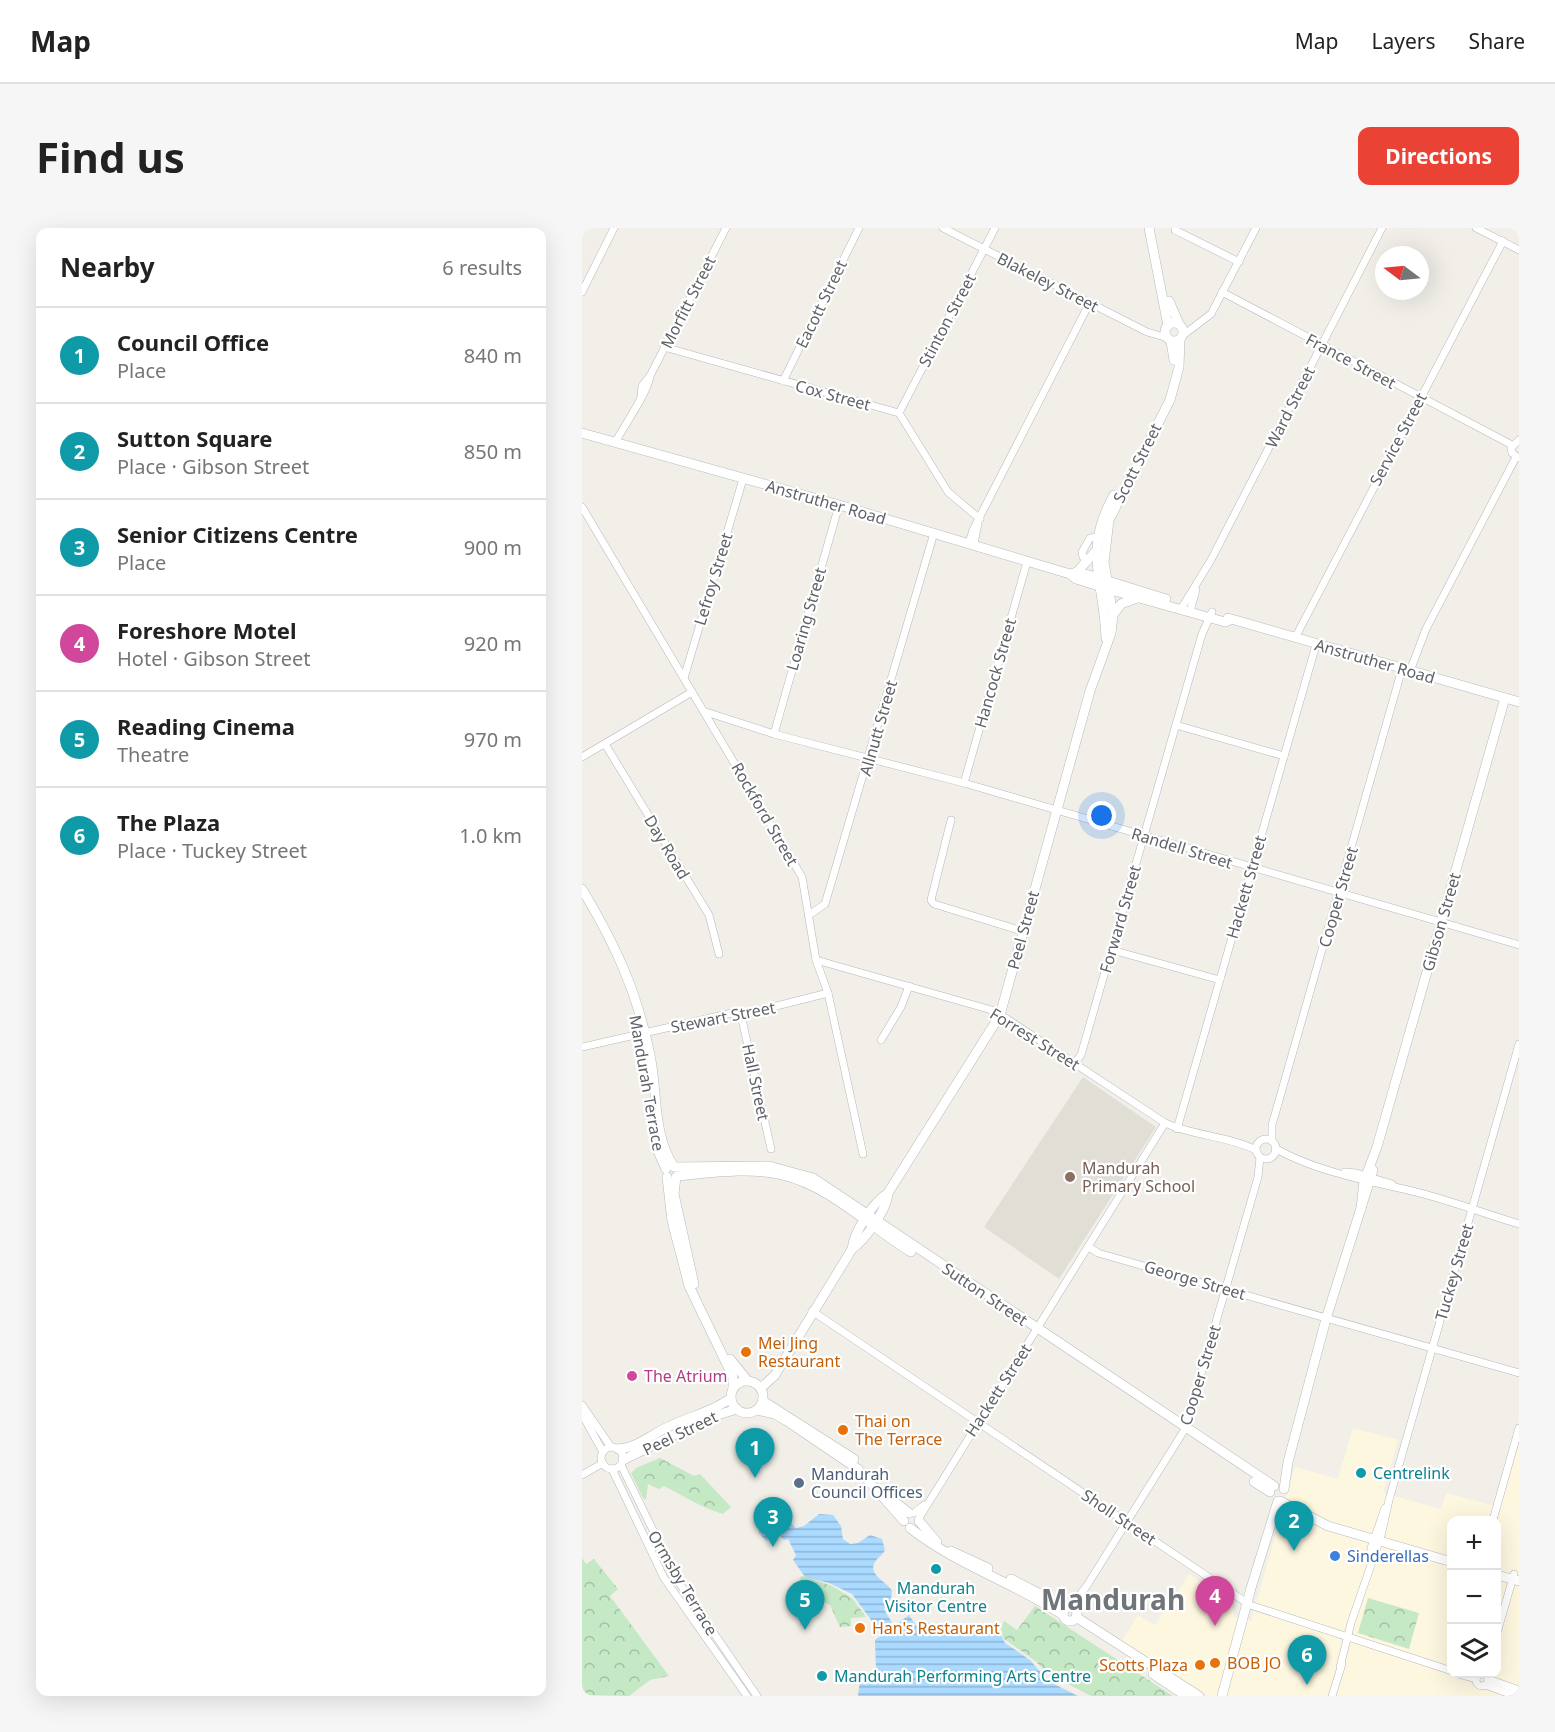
<!DOCTYPE html>
<meta charset="utf-8">
<style>
:root{--surface:#fff;--page:#f6f6f6;--text:#222;--muted:#767676;--line:#e0e0e0;--accent:#ea4335}
body{margin:0;font-family:"Noto Sans",sans-serif;background:var(--page);color:var(--text)}
.controls{position:absolute;right:18px;bottom:18px;display:grid;overflow:hidden;border-radius:12px;box-shadow:0 6px 24px #0002}
.controls button{width:54px;height:54px;display:grid;place-items:center;padding:0;border:0;border-bottom:2px solid var(--line);background:var(--surface);color:var(--text);font:30px sans-serif}
.compass{position:absolute;left:793px;top:18px;width:54px;height:54px;border-radius:50%;background:var(--surface);box-shadow:0 6px 24px #0002;rotate:286deg}
.you{position:absolute;left:520px;top:588px;width:21px;height:21px;margin:-15px;border:4px solid #fff;border-radius:50%;background:#1a73e8;box-shadow:0 0 0 9px #1a73e833}
.badge{display:grid;place-items:center;width:39px;height:39px;border-radius:50%;background:var(--accent);color:#fff;font-size:20px;font-weight:700}
.pin{position:absolute;translate:-50% -50px;filter:drop-shadow(0 2px 3px #0008)}
.pin::after{content:'';position:absolute;top:32px;width:21px;height:18px;background:inherit;clip-path:polygon(0 0,100% 0,50% 100%)}
.list{margin:0;padding:0;list-style:none}
h2{display:flex;justify-content:space-between;align-items:center;height:78px;margin:0;padding:0 24px;font-size:26px}
h2 small{font-size:20px;font-weight:400;color:var(--muted)}
.list li{display:grid;grid-template-columns:39px 1fr auto;gap:18px;align-items:center;box-sizing:border-box;height:96px;padding:0 24px;border-top:2px solid var(--line)}
.list b{display:block;font-size:22px;white-space:nowrap}
.list p{margin:0;font-size:20px;white-space:nowrap;color:var(--muted)}
.list em{font-size:20px;font-style:normal;color:var(--muted)}
.icon{flex:none;width:33px;height:33px;fill:none;stroke:currentColor;stroke-width:2;stroke-linecap:round;stroke-linejoin:round}
.map{position:relative;flex:none;width:937px;height:1468px;overflow:hidden;border-radius:12px}
header{display:flex;align-items:center;gap:36px;box-sizing:border-box;height:84px;padding:0 30px;background:var(--surface);border-bottom:2px solid var(--line)}
header strong{font-size:28px}
nav{display:flex;gap:33px;margin-inline-start:auto;font-size:21px}
.intro{display:flex;align-items:center;justify-content:space-between;box-sizing:border-box;height:144px;padding:0 36px}
h1{margin:0;font-size:42px}
.button{padding:15px 27px;border-radius:12px;background:var(--accent);color:#fff;font-size:21px;font-weight:700}
main{display:flex;gap:36px;padding:0 36px}
aside{flex:1;background:var(--surface);border-radius:12px;box-shadow:0 6px 24px #0002}
.map>svg:first-child{display:block}
.commercial{fill:#fef7e0;fill-rule:evenodd}
.education{fill:#e1ded6}
.forest{fill:url(#forest-crowns)}
.water{fill:url(#water-rules)}
.lines{fill:none;stroke-linecap:round;stroke-linejoin:round}
.street-casing{stroke:#b5b8bc;stroke-width:8}
.secondary-casing{stroke:#b6babf;stroke-width:10}
.street{stroke:#fff;stroke-width:7}
.secondary{stroke:#fff;stroke-width:9}
.education-dot{fill:#8d6e63;stroke:#fff;stroke-width:2}
.food-dot{fill:#e8710a;stroke:#fff;stroke-width:2}
.hotel-dot{fill:#d1479c;stroke:#fff;stroke-width:2}
.culture-dot{fill:#0f9aa8;stroke:#fff;stroke-width:2}
.service-dot{fill:#5c6f8a;stroke:#fff;stroke-width:2}
.shop-dot{fill:#3f7fe0;stroke:#fff;stroke-width:2}
.labels{text-anchor:middle;stroke-width:4.5;stroke-linejoin:round;paint-order:stroke}
.street-label{font-size:16px;fill:#5f6368;stroke:#fff}
.education-label{font-size:16px;fill:#785e54;stroke:#fff;text-anchor:start}
.food-label{font-size:16px;fill:#c56008;stroke:#fff;text-anchor:start}
.hotel-label{font-size:16px;fill:#b23c85;stroke:#fff;text-anchor:start}
.culture-label{font-size:16px;fill:#0d838f;stroke:#fff;text-anchor:start}
.service-label{font-size:16px;fill:#4e5e75;stroke:#fff;text-anchor:start}
.shop-label{font-size:16px;fill:#366cbe;stroke:#fff;text-anchor:start}
.town-label{font-size:28px;font-weight:bold;fill:#70757a;stroke:#fff}
</style>
<header>
<strong>Map</strong>
<nav><a>Map</a><a>Layers</a><a>Share</a></nav>
</header>
<div class="intro"><h1>Find us</h1><a class="button">Directions</a></div>
<main>
<aside>
<h2>Nearby<small>6 results</small></h2>
<ul class="list">
<li><span class="badge" style="background:#0f9aa8">1</span><div><b>Council Office</b><p>Place</p></div><em>840 m</em></li>
<li><span class="badge" style="background:#0f9aa8">2</span><div><b>Sutton Square</b><p>Place · Gibson Street</p></div><em>850 m</em></li>
<li><span class="badge" style="background:#0f9aa8">3</span><div><b>Senior Citizens Centre</b><p>Place</p></div><em>900 m</em></li>
<li><span class="badge" style="background:#d1479c">4</span><div><b>Foreshore Motel</b><p>Hotel · Gibson Street</p></div><em>920 m</em></li>
<li><span class="badge" style="background:#0f9aa8">5</span><div><b>Reading Cinema</b><p>Theatre</p></div><em>970 m</em></li>
<li><span class="badge" style="background:#0f9aa8">6</span><div><b>The Plaza</b><p>Place · Tuckey Street</p></div><em>1.0 km</em></li>
</ul>
</aside>
<div class="map">
<svg width="937" height="1468" viewBox="0 0 937 1468">
<defs>
<pattern id="forest-crowns" width="20" height="18" patternUnits="userSpaceOnUse" patternTransform="scale(1.5)"><rect width="20" height="18" fill="#c5e8c5"/><path d="M2 6a3 3 0 1 1 6 0M12 15a3 3 0 1 1 6 0" fill="none" stroke="#a3c0a4"/></pattern>
<pattern id="water-rules" width="6" height="5" patternUnits="userSpaceOnUse" patternTransform="scale(1.5)"><rect width="6" height="5" fill="#aadaff"/><path d="M0 2.5h6" fill="none" stroke="#8eb4d2"/></pattern>
</defs>
<rect width="100%" height="100%" fill="#f1efe8"/>
<path class="commercial" d="M937,1193V1468H626L540,1413L556,1387L573,1397L607,1346L650,1375L652,1389L669,1393L713,1239L756,1251L771,1200L816,1212L801,1265L859,1281L864,1265L913,1278ZM870,1292H915V1446H870Z"/>
<polygon class="education" points="501,849 574,899 477,1051 402,999"/>
<g class="forest">
<path d="M78,1230L112,1248L118,1246L149,1279L141,1286C120,1280 102,1268 82,1258L77,1261L66,1256L64,1272L61,1270L49,1245L54,1240Z"/>
<polygon points="0,1330 4,1336 12,1331 36,1361 28,1368 87,1448 68,1452 47,1468 0,1467"/>
<polygon points="220,1348 248,1357 270,1370 284,1389 269,1390 269,1398 258,1399 248,1377 230,1368 217,1351"/>
<polygon points="786,1370 837,1385 827,1421 776,1405"/>
<polygon points="453,1378 591,1468 509,1468 467,1446 452,1432 421,1410 419,1400 422,1393 435,1402"/>
</g>
<g class="water">
<path d="M188,1283L201,1287L214,1300L222,1298L237,1286L251,1287L259,1298L261,1311L268,1316L276,1315L288,1307L300,1311L303,1322C300,1328 296,1329 293,1334C285,1347 306,1354 310,1363L309,1371L302,1381L310,1395L298,1404L270,1366L247,1355L223,1349L211,1332L214,1327L206,1311L202,1312L195,1305L184,1313L177,1305V1291Z"/>
<polygon points="327,1387 337,1402 346,1395 398,1403 405,1399 416,1402 423,1415 448,1432 466,1453 496,1468 276,1468 278,1452 292,1450 294,1441 293,1412"/>
</g>
<g class="lines">
<g class="street-casing">
<g id="street">
<polyline points="361,0 565,104 586,110"/>
<polyline points="894,0 937,22"/>
<polyline points="593,2 657,34"/>
<polyline points="0,64 32,0"/>
<polyline points="640,64 930,217"/>
<polyline points="600,108 629,86 674,0"/>
<polyline points="82,119 317,185 366,264 398,291"/>
<polyline points="201,153 277,0"/>
<polyline points="59,168 60,158 68,148 144,0"/>
<polyline points="317,185 413,0"/>
<polyline points="937,212 929,220 930,225 937,230"/>
<path d="M34,213C42,198 67,162 68,148"/>
<polyline points="0,279 220,649 234,732 246,765 281,926"/>
<polyline points="387,315 391,302 507,76"/>
<polyline points="392,316 396,295"/>
<polyline points="506,331 501,329 500,324 508,310 515,309"/>
<polyline points="599,381 629,332 800,0"/>
<polyline points="608,383 614,362"/>
<polyline points="713,410 921,13"/>
<polyline points="828,443 844,401 934,229"/>
<polyline points="102,450 161,251"/>
<polyline points="124,484 192,506 382,555 937,717"/>
<polyline points="594,497 702,528"/>
<polyline points="192,506 257,277"/>
<polyline points="23,516 127,687 137,726"/>
<polyline points="0,529 110,464"/>
<polyline points="382,555 445,334"/>
<polyline points="369,592 349,672 352,676 440,703"/>
<polyline points="227,687 243,676 352,305"/>
<polyline points="530,722 638,752"/>
<path d="M234,732L413,783L583,895C612,908 646,908 674,922"/>
<polyline points="159,787 189,921"/>
<polyline points="299,812 319,779 327,758"/>
<polyline points="0,819 150,785 159,787 246,765"/>
<polyline points="492,836 499,827 620,406 630,384"/>
<polyline points="595,901 734,417"/>
<circle cx="684" cy="921" r="10"/>
<polyline points="690,913 690,897 820,441"/>
<path d="M693,920C726,940 779,952 817,960C857,968 897,984 937,996"/>
<polyline points="763,944 774,945 810,956"/>
<polyline points="507,1019 516,1025 937,1145"/>
<polyline points="230,1083 668,1377 870,1443"/>
<polyline points="0,1177 29,1219"/>
<polyline points="0,1186 21,1224"/>
<circle cx="30" cy="1230" r="11"/>
<polyline points="39,1237 96,1353 175,1468"/>
<polyline points="30,1241 82,1350 165,1468"/>
<polyline points="0,1247 21,1235"/>
<polyline points="332,1285 342,1277"/>
<polyline points="337,1290 583,895"/>
<polyline points="911,1292 937,1200"/>
<polyline points="788,1332 789,1320 803,1280"/>
<polyline points="487,1380 504,1359 603,1201 676,949 678,929"/>
<polyline points="494,1385 500,1370"/>
<polyline points="915,1405 932,1346"/>
<polyline points="758,1439 769,1395 799,1308 807,1272 937,816"/>
<circle cx="900" cy="1452" r="6"/>
<polyline points="876,1446 894,1451"/>
<polyline points="906,1451 937,1462"/>
<polyline points="903,1457 934,1468"/>
<polyline points="750,1468 760,1436"/>
</g>
</g>
<g class="secondary-casing">
<g id="secondary">
<polyline points="567,0 586,98"/>
<polyline points="587,73 597,96"/>
<circle cx="592" cy="104" r="9"/>
<polyline points="589,113 592,132"/>
<polyline points="0,205 257,277 488,346 494,351 536,364 643,394 648,392"/>
<polyline points="495,344 513,324"/>
<polyline points="488,346 495,344 507,347 584,371"/>
<polyline points="531,387 539,376 555,370"/>
<polyline points="646,390 937,474"/>
<path d="M524,410C522,351 500,324 532,267"/>
<path d="M0,661C33,716 55,763 68,827C76,865 70,905 92,939"/>
<polyline points="75,921 84,941"/>
<polyline points="93,939 187,938 231,950 692,1258"/>
<path d="M95,948C128,945 167,939 200,947C248,958 288,999 329,1024"/>
<polyline points="85,949 90,993 107,1058 151,1149 151,1160"/>
<polyline points="94,949 92,966 112,1056"/>
<polyline points="779,981 782,953 795,919 923,470"/>
<path d="M270,1021C283,1012 305,982 306,965L418,787L508,463L529,405L531,387L522,334L527,292L588,172L597,139L598,111"/>
<polyline points="148,1131 165,1152"/>
<circle cx="165" cy="1169" r="16"/>
<path d="M179,1160L193,1147L270,1021C272,1004 291,974 306,965"/>
<polyline points="181,1173 272,1231"/>
<polyline points="175,1182 193,1186 205,1193 276,1241 322,1293"/>
<path d="M36,1221C56,1220 71,1205 88,1198C109,1188 130,1184 149,1170"/>
<polyline points="41,1232 126,1190 155,1181"/>
<polyline points="672,1254 688,1264"/>
<polyline points="702,1261 706,1234 744,1091 791,942"/>
<polyline points="698,1273 746,1298 870,1334"/>
<polyline points="313,1274 327,1285"/>
<polyline points="337,1293 355,1314"/>
<path d="M328,1300C375,1337 431,1354 481,1387"/>
<polyline points="369,1323 406,1340"/>
<polyline points="915,1347 937,1353"/>
<polyline points="429,1351 462,1368"/>
<circle cx="488" cy="1386" r="7"/>
<polyline points="494,1389 617,1468"/>
<polyline points="571,1446 604,1468"/>
<polyline points="640,1468 669,1360 696,1273"/>
</g>
</g>
<use href="#street" class="street"/>
<use href="#secondary" class="secondary"/>
</g>
<circle class="education-dot" cx="488" cy="949" r="6"/>
<g class="food-dot">
<circle cx="164" cy="1124" r="6"/>
<circle cx="261" cy="1202" r="6"/>
<circle cx="278" cy="1400" r="6"/>
<circle cx="633" cy="1435" r="6"/>
<circle cx="618" cy="1437" r="6"/>
</g>
<circle class="hotel-dot" cx="50" cy="1148" r="6"/>
<g class="culture-dot">
<circle cx="779" cy="1245" r="6"/>
<circle cx="354" cy="1341" r="6"/>
<circle cx="240" cy="1448" r="6"/>
</g>
<circle class="service-dot" cx="217" cy="1255" r="6"/>
<circle class="shop-dot" cx="753" cy="1328" r="6"/>
<g class="labels">
<g class="street-label">
<text transform="translate(466 54) rotate(27)" y="6">Blakeley Street</text>
<text transform="translate(106 74) rotate(-63)" y="6">Morfitt Street</text>
<text transform="translate(239 76) rotate(-64)" y="6">Eacott Street</text>
<text transform="translate(365 92) rotate(-62)" y="6">Stinton Street</text>
<text transform="translate(769 133) rotate(28)" y="6">France Street</text>
<text transform="translate(251 167) rotate(15)" y="6">Cox Street</text>
<text transform="translate(708 179) rotate(-63)" y="6">Ward Street</text>
<text transform="translate(816 211) rotate(-62)" y="6">Service Street</text>
<text transform="translate(555 235) rotate(-63)" y="6">Scott Street</text>
<text transform="translate(244 274) rotate(16)" y="6">Anstruther Road</text>
<text transform="translate(131 351) rotate(-73)" y="6">Lefroy Street</text>
<text transform="translate(224 391) rotate(-74)" y="6">Loaring Street</text>
<text transform="translate(793 433) rotate(16)" y="6">Anstruther Road</text>
<text transform="translate(413 445) rotate(-74)" y="6">Hancock Street</text>
<text transform="translate(296 500) rotate(-74)" y="6">Allnutt Street</text>
<text transform="translate(183 586) rotate(60)" y="6">Rockford Street</text>
<text transform="translate(85 619) rotate(59)" y="6">Day Road</text>
<text transform="translate(600 620) rotate(17)" y="6">Randell Street</text>
<text transform="translate(664 659) rotate(-74)" y="6">Hackett Street</text>
<text transform="translate(756 669) rotate(-74)" y="6">Cooper Street</text>
<text transform="translate(538 691) rotate(-74)" y="6">Forward Street</text>
<text transform="translate(859 694) rotate(-74)" y="6">Gibson Street</text>
<text transform="translate(441 702) rotate(-75)" y="6">Peel Street</text>
<text transform="translate(141 789) rotate(-11)" y="6">Stewart Street</text>
<text transform="translate(453 811) rotate(32)" y="6">Forrest Street</text>
<text transform="translate(174 854) rotate(78)" y="6">Hall Street</text>
<text transform="translate(65 855) rotate(80)" y="6">Mandurah Terrace</text>
<text transform="translate(872 1044) rotate(-74)" y="6">Tuckey Street</text>
<text transform="translate(613 1052) rotate(16)" y="6">George Street</text>
<text transform="translate(403 1066) rotate(34)" y="6">Sutton Street</text>
<text transform="translate(618 1147) rotate(-73)" y="6">Cooper Street</text>
<text transform="translate(416 1162) rotate(-57)" y="6">Hackett Street</text>
<text transform="translate(98 1205) rotate(-26)" y="6">Peel Street</text>
<text transform="translate(537 1289) rotate(34)" y="6">Sholl Street</text>
<text transform="translate(101 1355) rotate(59)" y="6">Ormsby Terrace</text>
</g>
<g class="education-label">
<text x="500" y="946">Mandurah<tspan x="500" dy="18">Primary School</tspan></text>
</g>
<g class="food-label">
<text x="176" y="1121">Mei Jing<tspan x="176" dy="18">Restaurant</tspan></text>
<text x="273" y="1199">Thai on<tspan x="273" dy="18">The Terrace</tspan></text>
<text x="290" y="1406">Han's Restaurant</text>
<text x="645" y="1441">BOB JO</text>
<text x="606" y="1443" text-anchor="end">Scotts Plaza</text>
</g>
<g class="hotel-label">
<text x="62" y="1154">The Atrium</text>
</g>
<g class="culture-label">
<text x="791" y="1251">Centrelink</text>
<text x="354" y="1366" text-anchor="middle">Mandurah<tspan x="354" dy="18">Visitor Centre</tspan></text>
<text x="252" y="1454">Mandurah Performing Arts Centre</text>
</g>
<g class="service-label">
<text x="229" y="1252">Mandurah<tspan x="229" dy="18">Council Offices</tspan></text>
</g>
<g class="shop-label">
<text x="765" y="1334">Sinderellas</text>
</g>
<g class="town-label">
<text x="531" y="1382">Mandurah</text>
</g>
</g>
</svg>
<div class="controls">
<button>+</button>
<button>−</button>
<button><svg class="icon" aria-label="layers" viewBox="0 0 24 24"><path d="M12 4l9 5-9 5-9-5zM3 14l9 5 9-5"/></svg></button>
</div>
<svg class="compass" viewBox="-18 -18 36 36"><path d="M0-13l5 13h-10z" fill="#e53935"/><path d="M0 13l5-13h-10z" fill="#767676"/></svg>
<div class="you"></div>
<div class="pin badge" style="left:173px;top:1250px;background:#0f9aa8">1</div>
<div class="pin badge" style="left:712px;top:1323px;background:#0f9aa8">2</div>
<div class="pin badge" style="left:191px;top:1319px;background:#0f9aa8">3</div>
<div class="pin badge" style="left:633px;top:1398px;background:#d1479c">4</div>
<div class="pin badge" style="left:223px;top:1402px;background:#0f9aa8">5</div>
<div class="pin badge" style="left:725px;top:1457px;background:#0f9aa8">6</div>
</div>
</main>
